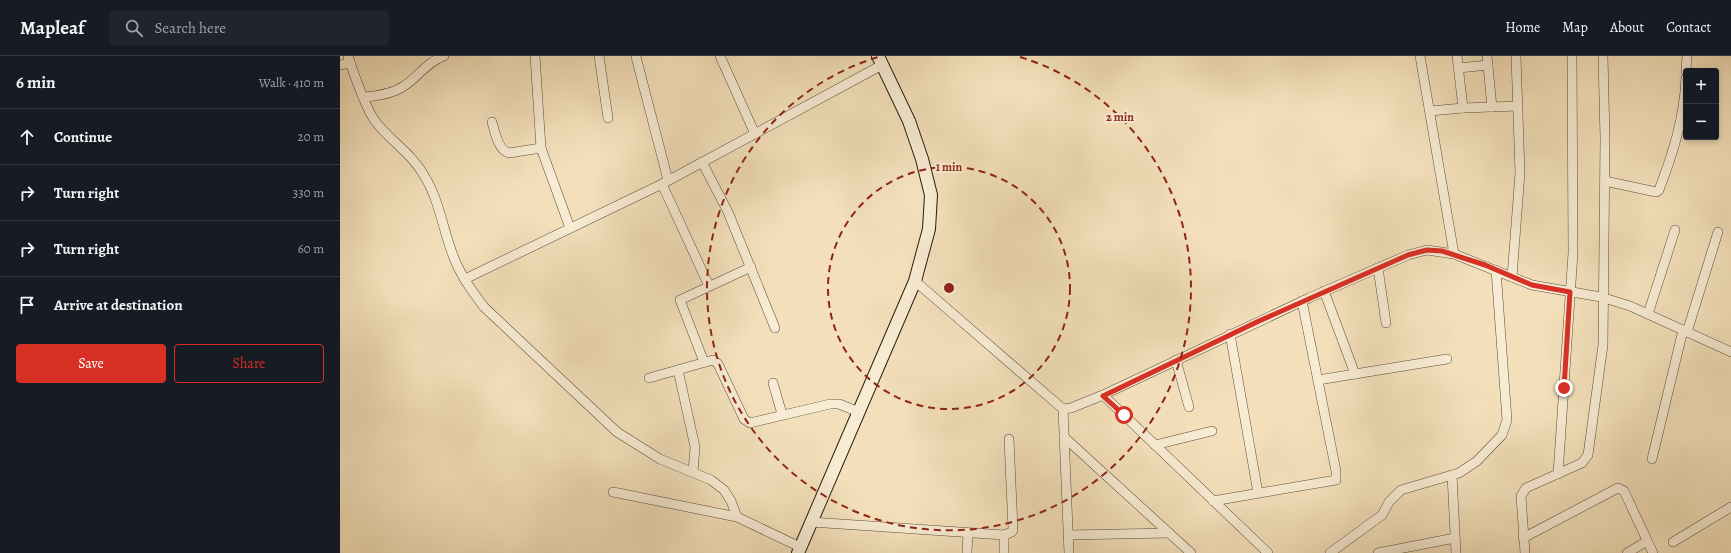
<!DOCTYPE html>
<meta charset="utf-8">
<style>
:root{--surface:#171b24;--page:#20242c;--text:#f1f3f6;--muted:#9ea1a6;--line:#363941;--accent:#d93025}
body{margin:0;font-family:Alegreya,serif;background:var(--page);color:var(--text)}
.controls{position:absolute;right:12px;top:12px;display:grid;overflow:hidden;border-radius:4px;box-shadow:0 2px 6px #0003}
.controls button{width:36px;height:36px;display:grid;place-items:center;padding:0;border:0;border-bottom:1px solid var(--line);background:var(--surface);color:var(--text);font:20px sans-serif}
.stop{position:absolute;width:12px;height:12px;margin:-9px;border:3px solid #d93025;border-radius:50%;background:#fff}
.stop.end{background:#d93025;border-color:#fff;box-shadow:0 1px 4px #0008}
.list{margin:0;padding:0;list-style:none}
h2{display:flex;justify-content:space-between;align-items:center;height:52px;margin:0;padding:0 16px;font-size:17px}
h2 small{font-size:13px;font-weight:400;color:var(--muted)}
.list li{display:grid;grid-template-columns:26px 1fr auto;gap:12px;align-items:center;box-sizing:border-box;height:56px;padding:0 16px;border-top:1px solid var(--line)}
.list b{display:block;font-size:15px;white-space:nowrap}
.list em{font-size:13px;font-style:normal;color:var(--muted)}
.actions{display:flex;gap:8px;padding:12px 16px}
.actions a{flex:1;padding:9px 0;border:1px solid var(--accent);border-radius:4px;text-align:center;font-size:14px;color:var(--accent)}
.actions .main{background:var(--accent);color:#fff}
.icon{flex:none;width:22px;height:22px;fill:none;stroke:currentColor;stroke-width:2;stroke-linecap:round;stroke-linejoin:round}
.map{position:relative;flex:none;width:1391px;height:497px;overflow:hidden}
header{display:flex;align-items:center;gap:24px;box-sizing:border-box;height:56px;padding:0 20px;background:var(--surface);border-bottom:1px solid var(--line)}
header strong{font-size:19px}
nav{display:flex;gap:22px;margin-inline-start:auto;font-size:14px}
.search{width:280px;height:36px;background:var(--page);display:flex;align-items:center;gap:10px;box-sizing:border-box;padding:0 14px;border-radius:4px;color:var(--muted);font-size:15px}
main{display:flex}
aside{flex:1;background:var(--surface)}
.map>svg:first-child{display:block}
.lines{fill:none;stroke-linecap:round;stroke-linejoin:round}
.street-casing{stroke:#5a4c38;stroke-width:10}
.secondary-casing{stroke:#271b0d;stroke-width:14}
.street{stroke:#f7ebd3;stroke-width:9}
.secondary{stroke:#f7ebd3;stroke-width:12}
.route{stroke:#d93025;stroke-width:5}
.ring{fill:none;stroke:#8f2418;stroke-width:2;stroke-dasharray:7 5}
.centre{fill:#8f2418;stroke:#f7ebd3;stroke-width:2}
.ring-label{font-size:12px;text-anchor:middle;font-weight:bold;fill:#8f2418;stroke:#f7ebd3;stroke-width:4;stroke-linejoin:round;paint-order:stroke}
</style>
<header>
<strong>Mapleaf</strong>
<div class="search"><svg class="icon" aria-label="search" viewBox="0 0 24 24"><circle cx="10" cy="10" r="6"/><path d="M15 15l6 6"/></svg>Search here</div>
<nav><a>Home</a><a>Map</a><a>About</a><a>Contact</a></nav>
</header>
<main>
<aside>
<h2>6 min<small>Walk · 410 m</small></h2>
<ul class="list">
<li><svg class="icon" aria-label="ahead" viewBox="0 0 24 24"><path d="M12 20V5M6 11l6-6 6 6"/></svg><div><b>Continue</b></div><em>20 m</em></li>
<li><svg class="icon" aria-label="right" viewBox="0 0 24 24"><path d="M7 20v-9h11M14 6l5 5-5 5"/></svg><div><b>Turn right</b></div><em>330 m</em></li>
<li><svg class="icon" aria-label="right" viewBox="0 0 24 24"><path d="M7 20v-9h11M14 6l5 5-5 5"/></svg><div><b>Turn right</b></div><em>60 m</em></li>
<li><svg class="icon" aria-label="arrive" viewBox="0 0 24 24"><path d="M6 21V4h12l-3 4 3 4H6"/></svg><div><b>Arrive at destination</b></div></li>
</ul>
<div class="actions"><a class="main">Save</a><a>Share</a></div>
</aside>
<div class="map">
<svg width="1391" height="497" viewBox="0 0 1391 497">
<rect width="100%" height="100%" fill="#f3e0bb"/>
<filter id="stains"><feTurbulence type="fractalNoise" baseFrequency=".005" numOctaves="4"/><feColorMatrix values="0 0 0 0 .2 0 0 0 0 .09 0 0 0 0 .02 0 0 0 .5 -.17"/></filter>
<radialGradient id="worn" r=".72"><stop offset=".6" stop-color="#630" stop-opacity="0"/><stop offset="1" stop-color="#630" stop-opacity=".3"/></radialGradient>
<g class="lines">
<g class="street-casing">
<g id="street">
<path d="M8,0C14,18 24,49 35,65C50,85 72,97 85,121C100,146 103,175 114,202C121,220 132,235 144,251L277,376L320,403L371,424L384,434L391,445L397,461"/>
<polyline points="195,0 201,92 230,172"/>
<polyline points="259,0 268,62"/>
<polyline points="380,0 415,78"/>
<polyline points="1080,0 1114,198"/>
<polyline points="1117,0 1123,52"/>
<polyline points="1147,0 1152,51"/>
<polyline points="296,1 328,124"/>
<polyline points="0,9 10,7"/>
<polyline points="1119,12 1148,9"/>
<polyline points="1346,15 1347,0"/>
<path d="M24,41C38,40 52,38 64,30C78,21 87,6 104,0"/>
<polyline points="1090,55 1123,52 1178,50"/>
<path d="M152,66C155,76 158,94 169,97L201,92"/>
<polyline points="362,106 388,156 435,272"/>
<path d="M1265,125L1316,136L1319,134C1333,97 1344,63 1346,22"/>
<polyline points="322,128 369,230"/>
<polyline points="1038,212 1046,267"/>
<polyline points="1172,221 1180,117 1176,0"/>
<polyline points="125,223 322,128 542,9"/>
<polyline points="575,225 723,353 731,352 763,339 969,242 1068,199 1087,194 1114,198 1192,229 1261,241 1290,250 1391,296"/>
<polyline points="984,235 1015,318"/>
<polyline points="1308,258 1335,174"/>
<polyline points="1347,276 1378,176"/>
<polyline points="890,278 918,437"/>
<polyline points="836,304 849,351"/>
<polyline points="364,306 340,244 411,211"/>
<polyline points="338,314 355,391 353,416"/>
<polyline points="309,322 373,304 378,308 404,363 410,367 490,348 499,348 519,356"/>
<polyline points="978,324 1107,303"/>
<polyline points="433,327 442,358"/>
<polyline points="763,339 928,497"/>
<polyline points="723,353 729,497"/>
<polyline points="724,381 851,497"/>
<polyline points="815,389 872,375"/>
<polyline points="1312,403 1343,274"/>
<polyline points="1218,418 1233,197 1232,0"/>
<polyline points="1112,419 1116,497"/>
<polyline points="273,436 397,461 460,491"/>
<polyline points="873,445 996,424 996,415 962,245"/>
<polyline points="471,466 664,479 672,476 673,473 669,383"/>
<polyline points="728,479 829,477"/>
<polyline points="1183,482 1278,432 1284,435 1313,497"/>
<polyline points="1333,486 1391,451"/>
<polyline points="627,497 628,477"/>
<polyline points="664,497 664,479"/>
<polyline points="990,497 1042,459 1049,446 1061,434 1119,417 1137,405 1162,379 1167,364 1156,214"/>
<polyline points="1038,497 1115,482"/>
<polyline points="1185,497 1181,440 1186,432 1242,407 1248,399 1263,289 1265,82 1263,0"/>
<polyline points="1287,497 1307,485"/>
</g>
</g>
<g class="secondary-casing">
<polyline id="secondary" points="458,497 575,225 589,173 591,139 582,103 569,65 538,0"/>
</g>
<use href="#street" class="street"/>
<use href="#secondary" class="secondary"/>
</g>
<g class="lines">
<polyline class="route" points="784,359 763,340 919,265 1068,199 1087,194 1102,195 1145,209 1192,229 1230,236 1224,332"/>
</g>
<g class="ring">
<circle cx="609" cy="232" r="121"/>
<path d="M680 1A242 242 0 1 1 538 1"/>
</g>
<circle cx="609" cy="232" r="6" class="centre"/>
<g class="ring-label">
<text x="780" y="65">2 min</text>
<text x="609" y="115">1 min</text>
</g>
<rect width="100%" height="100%" filter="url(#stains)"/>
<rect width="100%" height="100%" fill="url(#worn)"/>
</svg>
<div class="controls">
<button>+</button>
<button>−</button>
</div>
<div class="stop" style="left:784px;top:359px"></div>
<div class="stop end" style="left:1224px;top:332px"></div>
</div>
</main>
